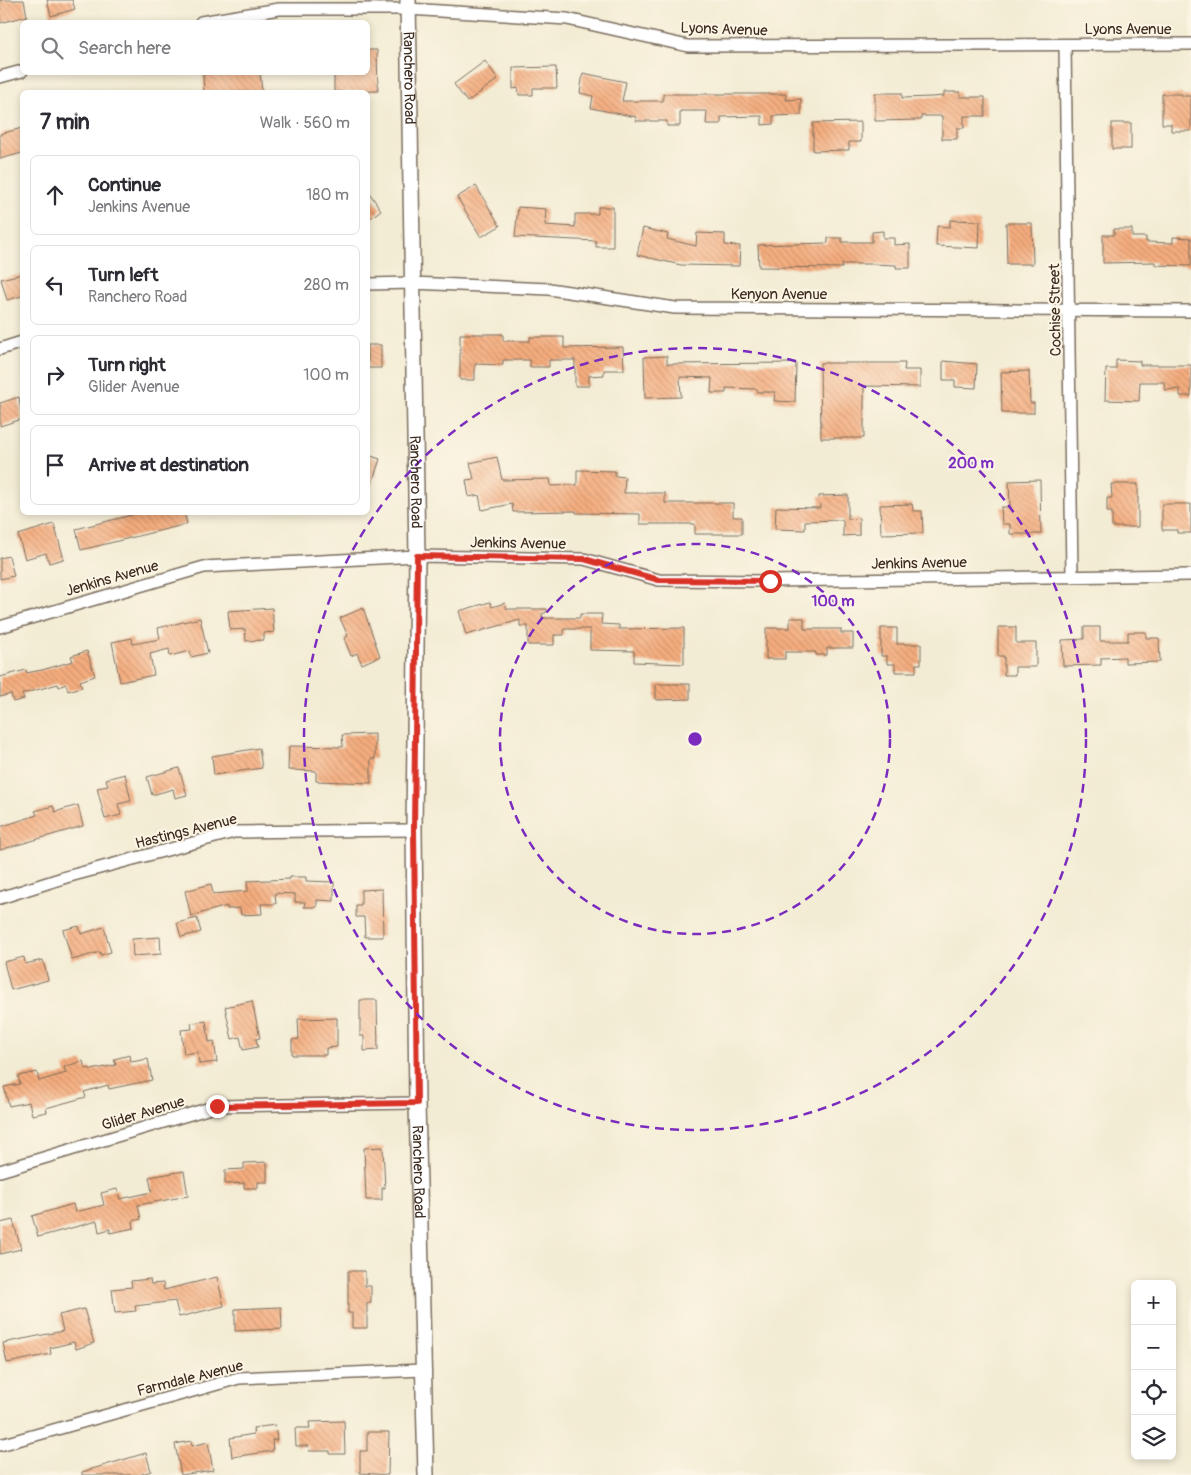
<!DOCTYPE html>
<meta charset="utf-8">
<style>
:root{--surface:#fff;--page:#f2f2f3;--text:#2b2b33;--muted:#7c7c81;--line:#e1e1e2}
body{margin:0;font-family:Pangolin,sans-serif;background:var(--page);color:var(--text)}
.controls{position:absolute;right:15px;bottom:15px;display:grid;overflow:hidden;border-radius:8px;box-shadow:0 2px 8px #0003}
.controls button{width:45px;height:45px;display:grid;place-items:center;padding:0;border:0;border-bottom:1px solid var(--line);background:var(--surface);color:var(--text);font:25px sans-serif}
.stop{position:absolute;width:15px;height:15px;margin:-11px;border:4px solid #d93025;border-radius:50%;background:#fff}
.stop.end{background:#d93025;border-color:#fff;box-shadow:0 1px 5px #0008}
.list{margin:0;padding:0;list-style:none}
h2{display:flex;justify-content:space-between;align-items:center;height:65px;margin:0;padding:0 20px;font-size:21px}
h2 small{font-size:16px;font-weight:400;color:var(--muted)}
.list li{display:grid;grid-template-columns:32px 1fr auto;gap:15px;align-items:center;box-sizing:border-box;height:80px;margin:0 10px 10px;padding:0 10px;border:1px solid var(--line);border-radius:8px}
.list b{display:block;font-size:19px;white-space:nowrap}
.list p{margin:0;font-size:16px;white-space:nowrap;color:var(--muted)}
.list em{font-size:16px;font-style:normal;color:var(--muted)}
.icon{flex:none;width:28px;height:28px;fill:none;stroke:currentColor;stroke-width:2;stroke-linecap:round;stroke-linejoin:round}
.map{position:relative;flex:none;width:1191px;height:1475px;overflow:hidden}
.search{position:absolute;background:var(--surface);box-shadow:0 2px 8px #0003;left:20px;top:20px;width:350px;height:55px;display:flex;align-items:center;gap:12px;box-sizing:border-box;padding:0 18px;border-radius:8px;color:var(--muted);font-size:19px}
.panel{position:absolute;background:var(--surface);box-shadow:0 2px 8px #0003;left:20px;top:90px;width:350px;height:425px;border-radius:8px}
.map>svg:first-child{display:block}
.building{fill:url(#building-back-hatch)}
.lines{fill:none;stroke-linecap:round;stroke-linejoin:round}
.minor-casing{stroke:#7b6e5e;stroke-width:14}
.secondary-casing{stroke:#7b6e5e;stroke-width:18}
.minor{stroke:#fff;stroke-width:11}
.secondary{stroke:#fff;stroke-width:15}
.route{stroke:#d93025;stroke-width:6}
.ring{fill:none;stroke:#7b2cbf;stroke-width:2.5;stroke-dasharray:9 6}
.labels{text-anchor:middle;stroke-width:4;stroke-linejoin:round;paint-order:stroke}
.street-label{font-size:15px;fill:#3b2a1e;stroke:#fcf5e5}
.centre{fill:#7b2cbf;stroke:#fcf5e5;stroke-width:2.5}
.ring-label{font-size:15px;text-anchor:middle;font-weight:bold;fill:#7b2cbf;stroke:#fcf5e5;stroke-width:4;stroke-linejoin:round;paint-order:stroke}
</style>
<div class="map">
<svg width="1191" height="1475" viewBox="0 0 1191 1475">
<defs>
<pattern id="building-back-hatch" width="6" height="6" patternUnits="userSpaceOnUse" patternTransform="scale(1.25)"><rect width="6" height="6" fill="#f6ad7e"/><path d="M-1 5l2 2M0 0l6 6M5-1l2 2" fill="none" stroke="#c88d67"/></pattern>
</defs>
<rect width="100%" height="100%" fill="#fcf5e5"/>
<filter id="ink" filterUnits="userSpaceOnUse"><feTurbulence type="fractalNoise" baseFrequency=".02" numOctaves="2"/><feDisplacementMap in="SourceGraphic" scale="10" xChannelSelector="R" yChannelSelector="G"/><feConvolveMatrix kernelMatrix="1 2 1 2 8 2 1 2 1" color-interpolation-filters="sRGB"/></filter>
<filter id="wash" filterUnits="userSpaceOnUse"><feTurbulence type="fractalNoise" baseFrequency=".0096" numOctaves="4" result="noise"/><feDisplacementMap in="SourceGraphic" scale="20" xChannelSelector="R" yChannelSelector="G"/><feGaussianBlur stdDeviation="1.12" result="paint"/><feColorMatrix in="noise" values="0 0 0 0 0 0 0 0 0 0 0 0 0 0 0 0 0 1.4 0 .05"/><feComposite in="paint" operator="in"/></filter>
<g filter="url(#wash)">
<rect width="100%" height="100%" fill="#f3ecd4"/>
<g id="blocks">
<g class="building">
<polygon points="0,0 24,0 27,16 0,23"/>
<polygon points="47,0 72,0 75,9 51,16"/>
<polygon points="368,50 377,50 378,91 334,92 334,72 368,72"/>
<polygon points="485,61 498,79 467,102 454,84"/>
<polygon points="556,67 557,88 533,88 533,95 519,95 518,88 513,89 513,68"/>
<polygon points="216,72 260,72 262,92 204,92 203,75"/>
<polygon points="583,73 626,82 622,101 663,101 663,94 786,94 786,100 801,99 801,115 773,116 773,124 762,125 762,116 721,117 721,124 706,124 707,111 680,111 680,126 667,126 667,121 636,121 636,117 591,108 593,96 580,93"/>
<polygon points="944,92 960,92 960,97 985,97 985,116 964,116 964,128 957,128 957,139 942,139 942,116 921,116 921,120 875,121 875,93 902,93 902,98 932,97 944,96"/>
<polygon points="1162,94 1182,94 1182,96 1191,96 1191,131 1171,131 1171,124 1162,124"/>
<polygon points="861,122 861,142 849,142 849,150 813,151 813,123"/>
<rect x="1112" y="123" width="19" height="26"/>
<polygon points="22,128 22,153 0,159 0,134"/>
<polygon points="476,186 500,226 481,237 457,197"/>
<polygon points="368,191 381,210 368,220"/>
<polygon points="518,207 546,209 545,225 575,227 575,214 598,214 598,207 613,207 613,247 596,247 596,241 515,237"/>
<polygon points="950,220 980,221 979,248 936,246 937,226 950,227"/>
<polygon points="1006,223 1032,223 1033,264 1007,264"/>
<polygon points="643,228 668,234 667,239 696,246 697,233 725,234 725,245 740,246 739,266 681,265 637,255"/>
<polygon points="1114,229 1132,229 1132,237 1146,237 1146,242 1173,243 1173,237 1191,238 1191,266 1155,265 1155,262 1103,263 1103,235 1114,235"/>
<polygon points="883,231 883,238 894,238 894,245 910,244 910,268 896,268 896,265 873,264 842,264 842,268 759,267 758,245 828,243 828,238 842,238 842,242 872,242 872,232"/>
<polygon points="22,274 22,296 7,300 1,279"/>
<polygon points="460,334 503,334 503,341 530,341 530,337 564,337 564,348 623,347 624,370 604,370 604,375 589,376 589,386 575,386 575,360 549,360 549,367 530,367 530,360 503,360 503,365 475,364 475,380 460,380"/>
<rect x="368" y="345" width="13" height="23"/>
<polygon points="667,356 667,364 796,363 795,402 774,401 775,392 757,392 757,389 726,388 726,393 711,393 712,378 680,377 681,397 645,398 644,357"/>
<polygon points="1116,360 1140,361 1140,365 1191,365 1191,396 1180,396 1180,389 1165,390 1164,382 1140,382 1139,401 1105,400 1106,369 1116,369"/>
<polygon points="943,361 977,364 976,388 955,387 955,380 943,380"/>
<polygon points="820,363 905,363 904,370 920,370 920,387 864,386 864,438 821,438"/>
<polygon points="1029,371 1030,403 1034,403 1034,413 1002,413 1001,372"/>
<polygon points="19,397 22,419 0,426 0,403"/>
<polygon points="368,455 380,459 369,492 368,491"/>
<polygon points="497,457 502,480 550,479 551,486 577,485 577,470 615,471 615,476 625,477 624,493 665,493 665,503 733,503 733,517 742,517 742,534 695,534 695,524 640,524 640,514 576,513 576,511 513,512 512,504 482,510 479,495 469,497 466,480 474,479 470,463"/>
<polygon points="1040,480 1041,534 1010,534 1010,524 1002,524 1001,507 1010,507 1009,481"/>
<polygon points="1111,484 1138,484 1138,527 1112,527 1112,512 1107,512 1107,498 1112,498"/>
<polygon points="848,495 848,519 859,518 859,535 843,536 843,520 805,521 805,530 775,529 776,507 820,508 819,496"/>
<polygon points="912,504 913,511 922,511 923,533 881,534 880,505"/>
<polygon points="1162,504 1191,504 1191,533 1177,533 1177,530 1162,530"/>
<polygon points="144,512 184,512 187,524 81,550 76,529"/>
<polygon points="54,524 64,559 49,563 46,553 25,559 18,535"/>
<polygon points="9,556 14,576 0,579 0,558"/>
<polygon points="490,602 492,607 505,603 507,609 547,609 547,612 542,614 542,618 580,618 580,614 602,614 601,624 619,625 619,629 684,628 684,664 634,662 634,651 590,650 590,629 564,629 564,635 554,635 554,645 528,645 528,626 520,626 520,620 466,635 459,611"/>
<polygon points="272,608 274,632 264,633 264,640 246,641 245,629 230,630 228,611"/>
<polygon points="363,608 380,656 362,664 357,653 351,656 344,638 348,636 340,618"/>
<polygon points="200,618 208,653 191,657 190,651 170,656 169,649 150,654 154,675 120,682 112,642 132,638 133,644 160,639 158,628"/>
<polygon points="790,618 804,618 804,629 841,629 841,633 853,633 853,648 827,648 827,655 816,655 816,652 785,652 785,659 766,659 766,628 790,628"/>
<polygon points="998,627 1016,627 1016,643 1036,643 1036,667 1015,667 1015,675 1004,675 1004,656 998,656"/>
<polygon points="1084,627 1100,627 1100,641 1128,641 1128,632 1146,632 1146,638 1159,638 1160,662 1125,663 1125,657 1101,658 1101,665 1063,666 1062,640 1084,639"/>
<polygon points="881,628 897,628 897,644 921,644 921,664 916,664 916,672 895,672 895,664 887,664 887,656 881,656"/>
<polygon points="87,651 95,676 80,681 82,687 68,691 66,684 59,687 58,684 22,694 24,699 13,702 11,694 0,697 0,677 26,670 26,673 42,670 73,661 71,656"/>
<polygon points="656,684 690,684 690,699 656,700"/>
<polygon points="375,734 375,759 371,759 371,783 316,781 316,771 288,770 289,746 343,747 342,735"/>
<polygon points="259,748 262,768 214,775 212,756"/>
<polygon points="179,768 187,795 175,798 173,789 152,795 147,777"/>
<polygon points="125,774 131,801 118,804 121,815 105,819 97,788 108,786 106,779"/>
<polygon points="78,805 83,826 0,850 0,827 37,815 35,811 53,806 55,812"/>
<polygon points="290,877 306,877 306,881 334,882 334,901 317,900 317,907 304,907 305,902 295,902 295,894 275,893 276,904 261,904 262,914 241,915 240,908 227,909 227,906 191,916 185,891 211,884 213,894 248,891 247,881 290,879"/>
<polygon points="382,889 383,937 365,937 364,917 356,917 356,905 361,905 361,890"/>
<polygon points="197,918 201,932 181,937 177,923"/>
<polygon points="79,926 81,934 104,927 111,952 101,955 100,952 72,960 63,930"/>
<polygon points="160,937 161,954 133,956 132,939"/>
<polygon points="24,957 25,964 43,960 48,980 11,990 4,962"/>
<polygon points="360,1000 377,1000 378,1050 364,1051 364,1036 360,1036"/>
<polygon points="252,1001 260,1038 256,1039 258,1047 243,1050 240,1037 232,1039 225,1007"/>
<polygon points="337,1018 337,1047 326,1048 326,1055 292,1055 292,1040 299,1039 298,1019"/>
<polygon points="206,1021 209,1042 214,1041 217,1062 199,1064 198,1052 184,1054 181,1030 192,1029 191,1023"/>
<polygon points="130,1055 131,1062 148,1059 152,1080 109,1089 108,1085 84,1092 86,1097 46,1108 47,1112 32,1115 29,1102 9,1106 4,1087 20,1084 18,1076 37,1072 39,1081 66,1073 64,1067 83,1061 85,1069 90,1068 91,1070 116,1065 114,1059"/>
<polygon points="383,1147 385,1188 382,1188 382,1200 366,1200 364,1148"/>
<polygon points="267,1162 267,1182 258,1182 258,1188 244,1188 244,1183 225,1184 225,1170 244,1169 244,1163"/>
<polygon points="184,1171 188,1196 138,1205 141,1219 133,1221 134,1228 110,1233 110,1229 99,1232 97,1221 38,1237 32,1216 73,1204 75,1212 104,1205 101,1193 117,1189 120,1199 152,1192 149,1177"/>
<polygon points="13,1220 21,1249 0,1254 0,1223"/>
<polygon points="348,1271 365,1271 365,1286 371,1286 371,1303 367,1303 367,1328 352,1328 352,1313 348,1313"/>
<polygon points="217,1277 224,1306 179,1317 175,1301 135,1306 136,1311 115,1313 112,1289 132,1287 131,1281 150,1279 151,1284 163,1283 164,1290"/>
<polygon points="281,1307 282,1329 235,1331 235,1309"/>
<polygon points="84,1309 94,1343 76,1349 74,1342 50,1348 51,1354 7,1363 3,1343 63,1331 59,1315"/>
<polygon points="344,1421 345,1454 330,1454 330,1451 309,1451 308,1446 296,1446 295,1428 310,1428 309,1422"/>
<polygon points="275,1425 277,1440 272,1440 273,1451 232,1457 230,1438 254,1434 253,1428"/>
<polygon points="367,1432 389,1432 388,1475 360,1473 360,1451 367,1451"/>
<polygon points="191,1441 192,1446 208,1442 213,1470 181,1475 175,1444"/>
<polygon points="146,1453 151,1471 139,1475 82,1475 82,1472"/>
</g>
</g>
</g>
<g filter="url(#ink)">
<use href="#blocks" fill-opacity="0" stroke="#7b6e5e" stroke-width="1"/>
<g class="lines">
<g class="minor-casing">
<g id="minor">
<polyline points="201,22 279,9 408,9 567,19 688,46 1191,44"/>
<polyline points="1065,45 1072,575"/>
<polyline points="0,77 22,71"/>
<polyline points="368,284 412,283 549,289 675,308 1191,311"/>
<polyline points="0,349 22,342"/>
<polyline points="0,627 204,567 417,556 584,559 659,580 770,581 1191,575"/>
<polyline points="0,898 66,877 234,832 414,830"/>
<polyline points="0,1171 217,1106 417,1103"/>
<polyline points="0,1445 239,1378 423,1370"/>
</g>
</g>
<g class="secondary-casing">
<g id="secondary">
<path id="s1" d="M408,0L417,556L414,830L417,1103L426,1475"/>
</g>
</g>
<use href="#minor" class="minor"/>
<use href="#secondary" class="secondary"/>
</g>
</g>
<g class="lines" filter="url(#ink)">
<polyline class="route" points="217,1106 417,1103 414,830 417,556 584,559 659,580 770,581"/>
</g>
<g class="ring">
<circle cx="695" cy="739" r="195"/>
<circle cx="695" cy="739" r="391"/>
</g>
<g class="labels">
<g class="street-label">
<text transform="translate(724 29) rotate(2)" y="5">Lyons Avenue</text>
<text x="1128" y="34">Lyons Avenue</text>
<text dy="5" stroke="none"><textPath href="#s1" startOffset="78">Ranchero Road</textPath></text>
<text x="779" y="299">Kenyon Avenue</text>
<text transform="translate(1055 310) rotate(-91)" y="5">Cochise Street</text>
<text dy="5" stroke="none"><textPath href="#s1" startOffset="482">Ranchero Road</textPath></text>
<text transform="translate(518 543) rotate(1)" y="5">Jenkins Avenue</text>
<text transform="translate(919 563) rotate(-1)" y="5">Jenkins Avenue</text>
<text transform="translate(112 578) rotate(-16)" y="5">Jenkins Avenue</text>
<text transform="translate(186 831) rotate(-14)" y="5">Hastings Avenue</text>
<text transform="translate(143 1113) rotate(-17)" y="5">Glider Avenue</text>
<text dy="5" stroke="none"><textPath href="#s1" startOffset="1172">Ranchero Road</textPath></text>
<text transform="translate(190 1378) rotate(-14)" y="5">Farmdale Avenue</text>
</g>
</g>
<circle cx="695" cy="739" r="8" class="centre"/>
<g class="ring-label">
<text x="971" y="468">200 m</text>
<text x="833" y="606">100 m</text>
</g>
</svg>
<div class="controls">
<button>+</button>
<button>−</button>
<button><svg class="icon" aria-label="locate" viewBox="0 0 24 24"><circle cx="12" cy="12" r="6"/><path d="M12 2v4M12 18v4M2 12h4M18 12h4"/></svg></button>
<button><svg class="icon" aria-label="layers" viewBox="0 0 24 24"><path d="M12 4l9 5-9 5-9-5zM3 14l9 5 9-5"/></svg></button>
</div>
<div class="stop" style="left:770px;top:581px"></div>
<div class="stop end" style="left:217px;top:1106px"></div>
<div class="search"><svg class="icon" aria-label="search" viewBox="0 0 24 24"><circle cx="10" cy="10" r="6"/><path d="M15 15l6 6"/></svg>Search here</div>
<section class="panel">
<h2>7 min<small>Walk · 560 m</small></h2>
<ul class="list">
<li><svg class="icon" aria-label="ahead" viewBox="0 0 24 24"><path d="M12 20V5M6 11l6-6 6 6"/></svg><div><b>Continue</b><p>Jenkins Avenue</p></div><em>180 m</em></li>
<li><svg class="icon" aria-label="left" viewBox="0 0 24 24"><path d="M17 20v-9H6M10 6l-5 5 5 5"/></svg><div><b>Turn left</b><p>Ranchero Road</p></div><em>280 m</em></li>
<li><svg class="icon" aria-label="right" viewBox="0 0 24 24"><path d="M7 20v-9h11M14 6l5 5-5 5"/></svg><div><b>Turn right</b><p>Glider Avenue</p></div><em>100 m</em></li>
<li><svg class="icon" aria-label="arrive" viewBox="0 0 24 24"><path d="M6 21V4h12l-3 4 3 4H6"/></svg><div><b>Arrive at destination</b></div></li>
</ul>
</section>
</div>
